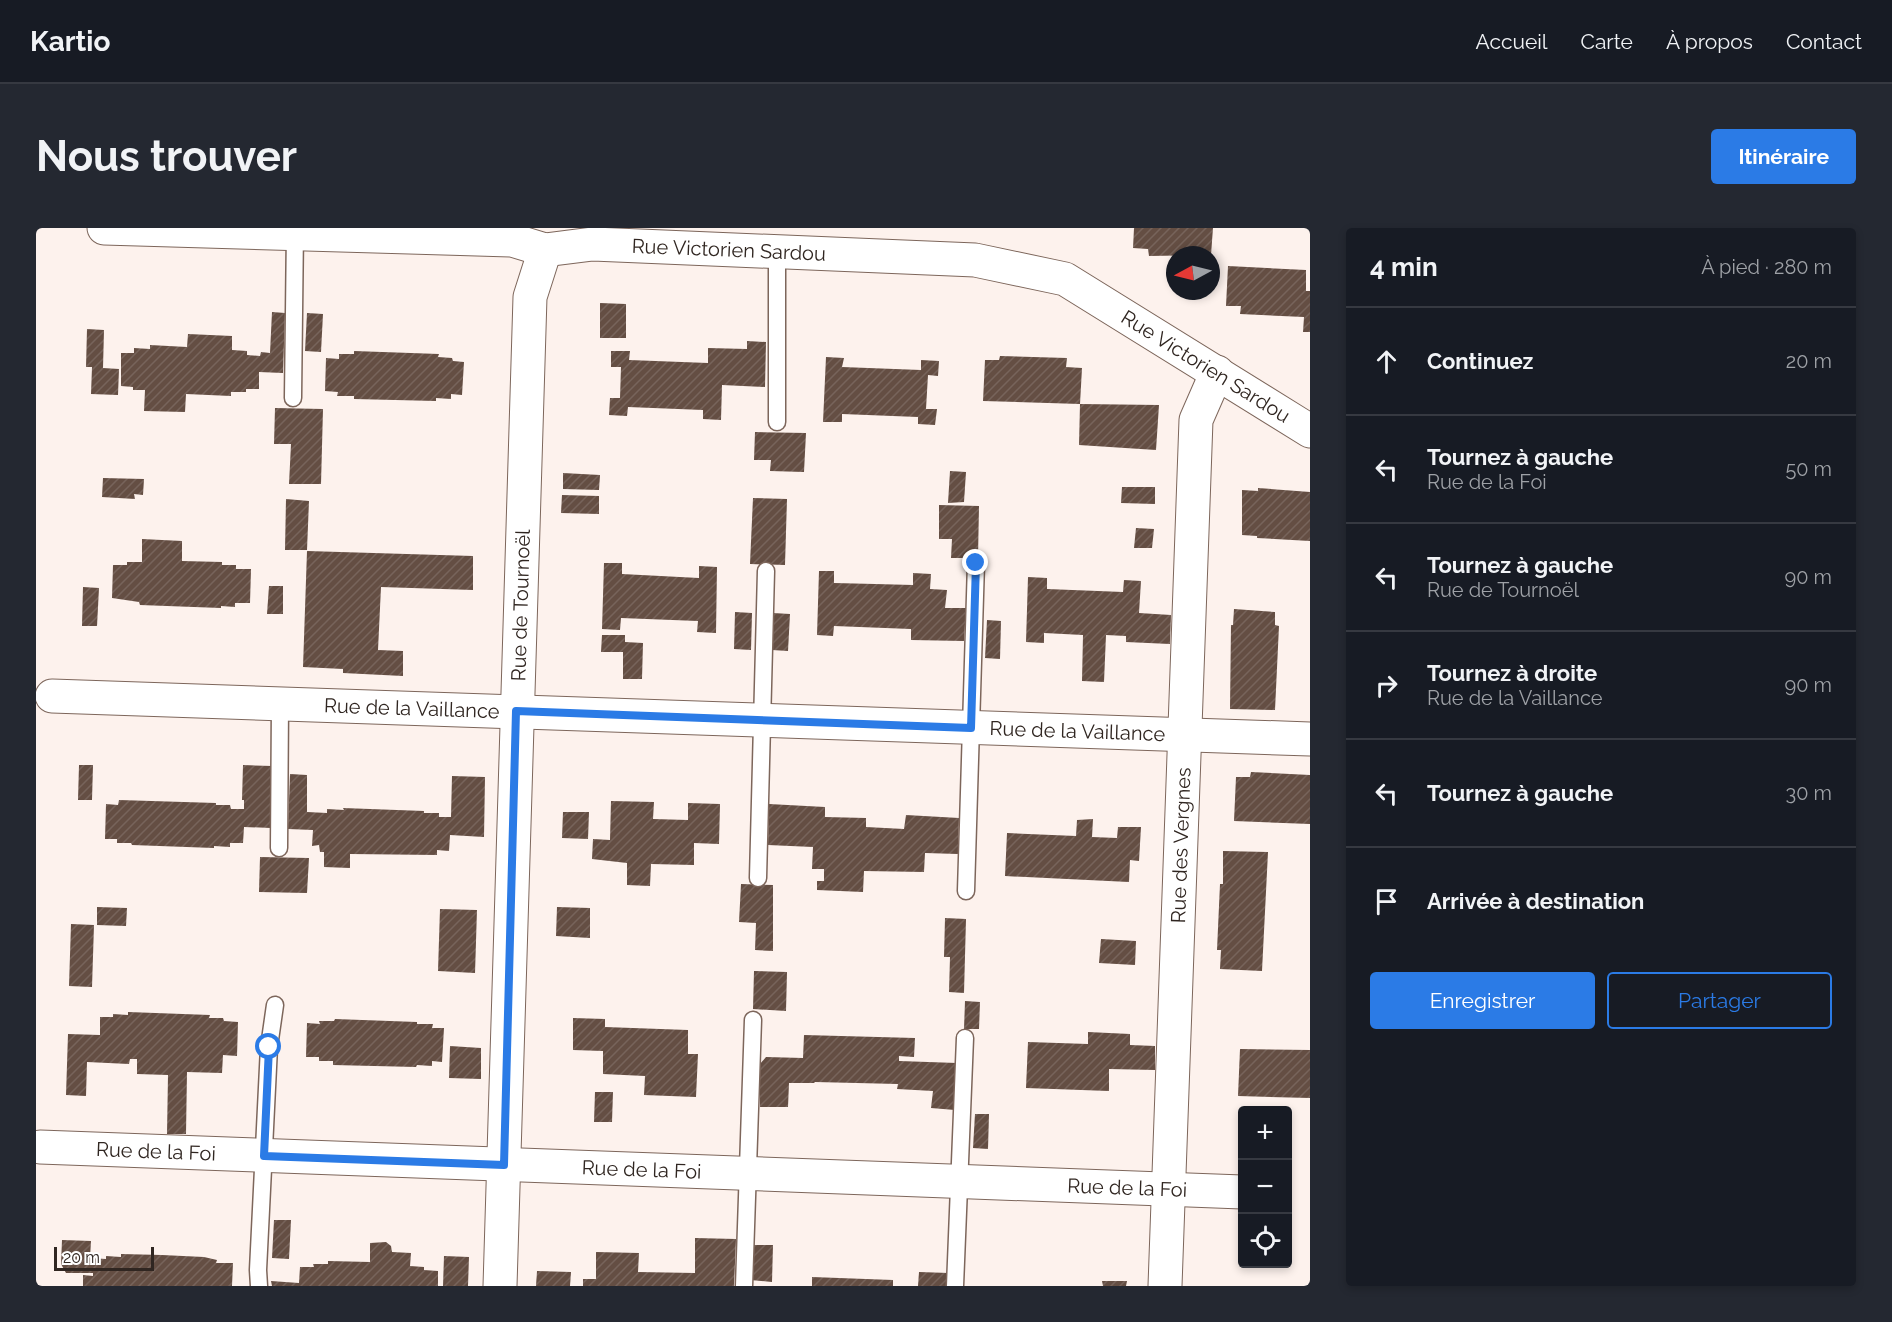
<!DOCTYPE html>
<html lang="fr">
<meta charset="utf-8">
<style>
:root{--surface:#171b24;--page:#242831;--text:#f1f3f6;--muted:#9ea1a6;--line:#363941;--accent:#2b7be6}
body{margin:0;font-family:Raleway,sans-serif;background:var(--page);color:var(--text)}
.controls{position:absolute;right:18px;bottom:18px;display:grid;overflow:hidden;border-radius:6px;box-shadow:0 3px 9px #0003}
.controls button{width:54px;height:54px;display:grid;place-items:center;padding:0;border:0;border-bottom:2px solid var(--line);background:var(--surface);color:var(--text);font:30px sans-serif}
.compass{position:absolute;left:1130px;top:18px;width:54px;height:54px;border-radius:50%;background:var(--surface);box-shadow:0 3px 9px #0003;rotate:263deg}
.scale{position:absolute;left:18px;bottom:15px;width:100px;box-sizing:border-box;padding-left:6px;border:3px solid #302621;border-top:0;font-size:16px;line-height:21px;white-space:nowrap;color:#302621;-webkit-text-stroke:4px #fff;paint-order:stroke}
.stop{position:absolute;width:18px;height:18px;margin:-14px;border:4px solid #2b7be6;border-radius:50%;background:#fff}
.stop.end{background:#2b7be6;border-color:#fff;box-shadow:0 2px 6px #0008}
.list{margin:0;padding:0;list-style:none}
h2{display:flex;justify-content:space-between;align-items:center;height:78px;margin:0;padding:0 24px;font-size:26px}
h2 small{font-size:20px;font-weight:400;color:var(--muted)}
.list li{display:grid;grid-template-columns:39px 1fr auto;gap:18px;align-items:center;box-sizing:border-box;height:108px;padding:0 24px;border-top:2px solid var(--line)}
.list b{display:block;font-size:22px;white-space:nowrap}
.list p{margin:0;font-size:20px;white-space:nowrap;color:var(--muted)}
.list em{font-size:20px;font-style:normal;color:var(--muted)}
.actions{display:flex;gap:12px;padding:18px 24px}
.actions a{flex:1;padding:14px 0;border:2px solid var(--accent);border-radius:6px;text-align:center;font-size:21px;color:var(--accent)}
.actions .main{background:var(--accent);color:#fff}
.icon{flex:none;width:33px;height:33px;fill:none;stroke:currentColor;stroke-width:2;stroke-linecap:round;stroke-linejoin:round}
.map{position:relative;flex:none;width:1274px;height:1058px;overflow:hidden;border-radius:6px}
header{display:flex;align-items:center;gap:36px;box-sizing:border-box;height:84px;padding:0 30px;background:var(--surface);border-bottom:2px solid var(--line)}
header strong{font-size:28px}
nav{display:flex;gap:33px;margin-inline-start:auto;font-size:21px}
.intro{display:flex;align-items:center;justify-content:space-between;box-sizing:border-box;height:144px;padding:0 36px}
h1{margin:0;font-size:42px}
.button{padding:15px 27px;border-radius:6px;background:var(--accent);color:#fff;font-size:21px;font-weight:700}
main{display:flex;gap:36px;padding:0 36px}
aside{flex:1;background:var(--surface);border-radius:6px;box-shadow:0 3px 9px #0003}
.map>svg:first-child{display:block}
.building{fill:url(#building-hatch)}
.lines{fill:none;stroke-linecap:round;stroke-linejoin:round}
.service-casing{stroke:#7d665b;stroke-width:19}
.minor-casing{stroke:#7d665b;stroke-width:35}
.service{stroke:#fff;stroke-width:16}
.minor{stroke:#fff;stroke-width:33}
.route{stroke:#2b7be6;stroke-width:8}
.labels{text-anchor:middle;stroke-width:6;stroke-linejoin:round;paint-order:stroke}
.street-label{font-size:20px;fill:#302621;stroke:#fff}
</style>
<header>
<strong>Kartio</strong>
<nav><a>Accueil</a><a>Carte</a><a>À propos</a><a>Contact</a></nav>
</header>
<div class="intro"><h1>Nous trouver</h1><a class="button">Itinéraire</a></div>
<main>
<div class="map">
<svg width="1274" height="1058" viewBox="0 0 1274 1058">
<defs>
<pattern id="building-hatch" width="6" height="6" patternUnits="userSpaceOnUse" patternTransform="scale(1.5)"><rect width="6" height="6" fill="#644e43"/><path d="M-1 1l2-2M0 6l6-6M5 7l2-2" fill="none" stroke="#77645b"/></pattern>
</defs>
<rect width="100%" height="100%" fill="#fdf2ed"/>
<g class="building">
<polygon points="1098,0 1177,0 1175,27 1113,28 1112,21 1097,20"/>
<polygon points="1192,38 1270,42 1270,63 1274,63 1274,104 1267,104 1268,89 1204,86 1205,78 1190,78"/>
<polygon points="564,75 590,76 590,110 564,110"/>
<polygon points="236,84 249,85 247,145 223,144 223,161 210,161 210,164 195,164 195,168 150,166 149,184 108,183 109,162 97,162 97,159 85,158 85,125 98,125 98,120 114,121 114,117 151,119 152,106 196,108 196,122 211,123 211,127 224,128 225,124 234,125"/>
<polygon points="271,85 287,86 285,124 269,123"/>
<polygon points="51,101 68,102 67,140 83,141 82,167 55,166 56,139 50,139"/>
<polygon points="711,113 730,114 729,159 686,157 685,192 667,191 667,182 592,179 591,188 573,187 574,170 584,170 585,139 575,139 575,123 594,123 593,132 672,135 672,120 711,121"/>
<polygon points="318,123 403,126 402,129 416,130 417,133 428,134 426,167 415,166 415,171 400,170 400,173 318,171 318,168 301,168 302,164 289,163 290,130 303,131 303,126 318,126"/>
<polygon points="964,128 1031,130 1030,139 1046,140 1044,176 1123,177 1120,222 1043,217 1044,176 947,173 949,132 963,132"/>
<polygon points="790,129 808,130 806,139 885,142 885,132 903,133 902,148 892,147 890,181 901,181 899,197 882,196 882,189 806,186 806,194 787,194"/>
<polygon points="239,180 287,181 285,256 253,256 255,216 238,216"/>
<polygon points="719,204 770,205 768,244 734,243 735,232 718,232"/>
<polygon points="914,243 930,244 928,274 912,275"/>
<polygon points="527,245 564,247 563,262 527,261"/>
<polygon points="67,250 108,251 107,267 98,266 99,271 66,269"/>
<polygon points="1086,259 1119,259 1119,276 1085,275"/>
<polygon points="1222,260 1274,264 1274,313 1221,310 1221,308 1206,307 1206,262 1222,263"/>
<polygon points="526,267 563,268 563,286 525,285"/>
<polygon points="717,270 751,271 749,337 714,336"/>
<polygon points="250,271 273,273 271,322 249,322"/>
<polygon points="903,277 943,278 942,330 915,330 916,311 903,311"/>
<polygon points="1100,300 1118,301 1116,320 1098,320"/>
<polygon points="106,311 146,313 146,333 186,334 186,337 200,337 200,341 215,341 214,375 199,375 199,379 185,378 185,380 104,377 103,374 76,370 77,337 91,337 91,334 106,334"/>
<polygon points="271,323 437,328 437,362 345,359 342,422 367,423 367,448 307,445 307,441 267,439"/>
<polygon points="568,335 586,335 586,346 663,350 663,338 681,339 680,405 661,404 662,393 585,390 584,402 566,401"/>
<polygon points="783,343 798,343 798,355 839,356 877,357 877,345 895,346 894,361 911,362 909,380 930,380 928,413 875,412 875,401 798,398 797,408 781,407"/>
<polygon points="992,349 1011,350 1011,361 1087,364 1088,352 1105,353 1103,385 1135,387 1134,416 1090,414 1090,408 1070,407 1068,454 1046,453 1047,407 1008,405 1008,415 990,414"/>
<polygon points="233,358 247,358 247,386 231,386"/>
<polygon points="47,359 63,360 61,398 46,398"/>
<polygon points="1198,381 1239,384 1239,397 1243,398 1239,482 1194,481 1195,397 1197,397"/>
<polygon points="699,384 716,385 715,422 698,421"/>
<polygon points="737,385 754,386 752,423 736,422"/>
<polygon points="951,392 965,393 964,431 949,430"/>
<polygon points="566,407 589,407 589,414 607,415 606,451 587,451 587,424 565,424"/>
<polygon points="43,537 57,537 56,572 42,572"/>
<polygon points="207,537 236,538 235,600 208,599 207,615 194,615 194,619 178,618 178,620 96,617 95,615 81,615 81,611 69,611 70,576 82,577 83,572 180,575 180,577 194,577 195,581 208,581 208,572 206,572"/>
<polygon points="1215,544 1274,547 1274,596 1198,593 1200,549 1214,549"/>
<polygon points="254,546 271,547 271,584 291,585 291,581 308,582 307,580 388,583 388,585 403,585 403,589 415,589 416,548 449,549 448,609 414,607 413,623 401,622 401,627 314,626 314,640 288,639 288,624 284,624 283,617 276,618 277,602 252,601"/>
<polygon points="575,573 618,574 617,591 652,592 652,575 684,576 683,616 658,615 658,637 615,636 614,658 591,657 591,635 556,631 557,611 574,612"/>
<polygon points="733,576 789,579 789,589 830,590 830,599 868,601 870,587 923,590 922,626 889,625 888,644 828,643 827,664 781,662 781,653 788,653 788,641 776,641 777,619 732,617"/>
<polygon points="527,584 553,584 552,611 526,610"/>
<polygon points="1057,591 1056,609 1081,610 1082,599 1105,599 1103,633 1094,632 1093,654 969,648 971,605 1040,608 1041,592"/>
<polygon points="1187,623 1232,624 1226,743 1184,741 1185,722 1181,722 1184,656 1187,656"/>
<polygon points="224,629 273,630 271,665 223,664"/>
<polygon points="705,656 737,657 737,723 719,722 720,695 703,694"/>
<polygon points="61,679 91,680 90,698 61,697"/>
<polygon points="521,679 554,680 554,710 520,708"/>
<polygon points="404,681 441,682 439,745 402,743"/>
<polygon points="909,690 930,691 928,765 913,764 914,729 908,729"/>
<polygon points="35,696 58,697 56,759 33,758"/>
<polygon points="1065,711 1100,713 1099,737 1063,735"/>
<polygon points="718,743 751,744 750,783 717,781"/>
<polygon points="929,773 944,774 943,801 928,801"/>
<polygon points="92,784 174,787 173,790 187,790 188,793 202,794 201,828 187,827 186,845 151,844 150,906 131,906 132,847 101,846 101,831 94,831 93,836 51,834 50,868 30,867 32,806 64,807 64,789 77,789 77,786 92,787"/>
<polygon points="537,790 569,791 569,799 652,802 652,826 662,826 660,869 608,867 609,848 567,846 567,823 537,822"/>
<polygon points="299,791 381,794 381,796 397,796 396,800 408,800 406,834 396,833 396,838 381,837 380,839 297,837 297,833 283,833 283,829 270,829 271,795 284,796 283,793 298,793"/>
<polygon points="1052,804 1094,806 1094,817 1119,818 1119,842 1073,841 1073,863 990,860 992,814 1052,816"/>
<polygon points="768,807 879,810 878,829 863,828 863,833 921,835 919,882 895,880 897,863 861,861 862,856 779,854 778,855 753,855 752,879 724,879 724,836 730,829 767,830"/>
<polygon points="414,818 445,820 445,851 413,850"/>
<polygon points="1204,821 1274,822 1274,870 1202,868"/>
<polygon points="559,864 577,864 576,894 558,894"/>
<polygon points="939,886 953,886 952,921 937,920"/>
<polygon points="238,992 255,992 253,1031 236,1030"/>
<polygon points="659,1010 700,1011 698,1058 547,1058 547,1051 560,1051 560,1024 603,1025 602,1044 659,1045"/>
<polygon points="26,1012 55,1013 54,1030 70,1031 70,1028 85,1029 85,1026 126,1027 168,1029 181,1032 180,1035 197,1035 196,1058 47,1058 47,1047 57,1048 57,1045 30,1045 25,1036"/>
<polygon points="350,1014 355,1018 356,1024 375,1025 374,1038 388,1039 388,1042 402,1043 402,1058 236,1058 235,1053 263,1055 264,1039 278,1039 277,1036 292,1036 292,1033 334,1034 334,1015"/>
<polygon points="715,1017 737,1017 736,1054 714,1052"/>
<polygon points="408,1028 433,1029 432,1058 407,1058"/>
<polygon points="501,1043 535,1044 534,1058 500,1058"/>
<polygon points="883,1044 913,1045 913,1058 882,1058"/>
<polygon points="776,1049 857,1052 857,1058 776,1058"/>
<polygon points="1066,1053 1091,1053 1090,1058 1067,1058"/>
</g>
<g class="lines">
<g class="service-casing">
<g id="service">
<polyline points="741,24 741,194"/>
<polyline points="257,170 259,0"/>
<polyline points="243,620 244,475"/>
<polyline points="722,650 730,343"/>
<polyline points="930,663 940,335"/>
<polyline points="223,1058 222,1042 233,819 239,777"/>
<polyline points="708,1058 717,792"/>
<polyline points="919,1058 929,810"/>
</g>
</g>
<g class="minor-casing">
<g id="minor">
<path id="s1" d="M68,0L476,12L509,22L557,16L939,32L1029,51L1274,203"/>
<path id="s2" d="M16,468L1274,511"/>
<path id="s3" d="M4,919L1206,964"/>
<path id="s4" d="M464,1058L494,69L509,22"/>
<path id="s5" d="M1129,1058L1160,192L1181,144"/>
</g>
</g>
<use href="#service" class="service"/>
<use href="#minor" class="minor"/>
</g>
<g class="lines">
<polyline class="route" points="233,819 228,928 468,937 480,483 935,500 940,335"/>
</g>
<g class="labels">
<g class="street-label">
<text dy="7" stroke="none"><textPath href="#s1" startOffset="627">Rue Victorien Sardou</textPath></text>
<text dy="7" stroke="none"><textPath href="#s1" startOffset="1131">Rue Victorien Sardou</textPath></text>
<text dy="7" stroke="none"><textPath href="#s4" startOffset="681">Rue de Tournoël</textPath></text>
<text dy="7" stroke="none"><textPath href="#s2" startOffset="360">Rue de la Vaillance</textPath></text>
<text dy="7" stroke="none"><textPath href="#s2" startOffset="1026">Rue de la Vaillance</textPath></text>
<text dy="7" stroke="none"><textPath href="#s5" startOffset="441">Rue des Vergnes</textPath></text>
<text dy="7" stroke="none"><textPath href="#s3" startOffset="116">Rue de la Foi</textPath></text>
<text dy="7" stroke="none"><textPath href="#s3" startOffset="602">Rue de la Foi</textPath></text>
<text dy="7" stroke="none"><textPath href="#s3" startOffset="1088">Rue de la Foi</textPath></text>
</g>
</g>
</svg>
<div class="controls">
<button>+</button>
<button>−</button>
<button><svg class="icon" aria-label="locate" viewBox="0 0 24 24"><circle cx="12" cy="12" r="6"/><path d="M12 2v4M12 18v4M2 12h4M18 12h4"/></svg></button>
</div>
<svg class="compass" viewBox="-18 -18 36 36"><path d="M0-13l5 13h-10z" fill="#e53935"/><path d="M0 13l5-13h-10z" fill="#9ea1a6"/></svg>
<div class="scale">20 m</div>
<div class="stop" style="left:233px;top:819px"></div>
<div class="stop end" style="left:940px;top:335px"></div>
</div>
<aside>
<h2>4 min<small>À pied · 280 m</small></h2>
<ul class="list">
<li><svg class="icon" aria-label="ahead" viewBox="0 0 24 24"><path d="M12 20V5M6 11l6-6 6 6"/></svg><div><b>Continuez</b></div><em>20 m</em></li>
<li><svg class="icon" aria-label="left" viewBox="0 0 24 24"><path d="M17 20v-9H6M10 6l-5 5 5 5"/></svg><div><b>Tournez à gauche</b><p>Rue de la Foi</p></div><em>50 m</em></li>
<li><svg class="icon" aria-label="left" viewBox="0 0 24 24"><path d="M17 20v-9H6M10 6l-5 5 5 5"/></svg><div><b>Tournez à gauche</b><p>Rue de Tournoël</p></div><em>90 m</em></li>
<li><svg class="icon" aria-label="right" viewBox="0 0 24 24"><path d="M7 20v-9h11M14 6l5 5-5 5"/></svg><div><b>Tournez à droite</b><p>Rue de la Vaillance</p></div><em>90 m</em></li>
<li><svg class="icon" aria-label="left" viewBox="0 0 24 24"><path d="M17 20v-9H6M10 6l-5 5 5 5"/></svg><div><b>Tournez à gauche</b></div><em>30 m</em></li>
<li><svg class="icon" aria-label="arrive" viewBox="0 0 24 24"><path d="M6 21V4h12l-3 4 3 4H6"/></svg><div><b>Arrivée à destination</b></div></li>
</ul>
<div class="actions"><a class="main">Enregistrer</a><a>Partager</a></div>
</aside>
</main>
